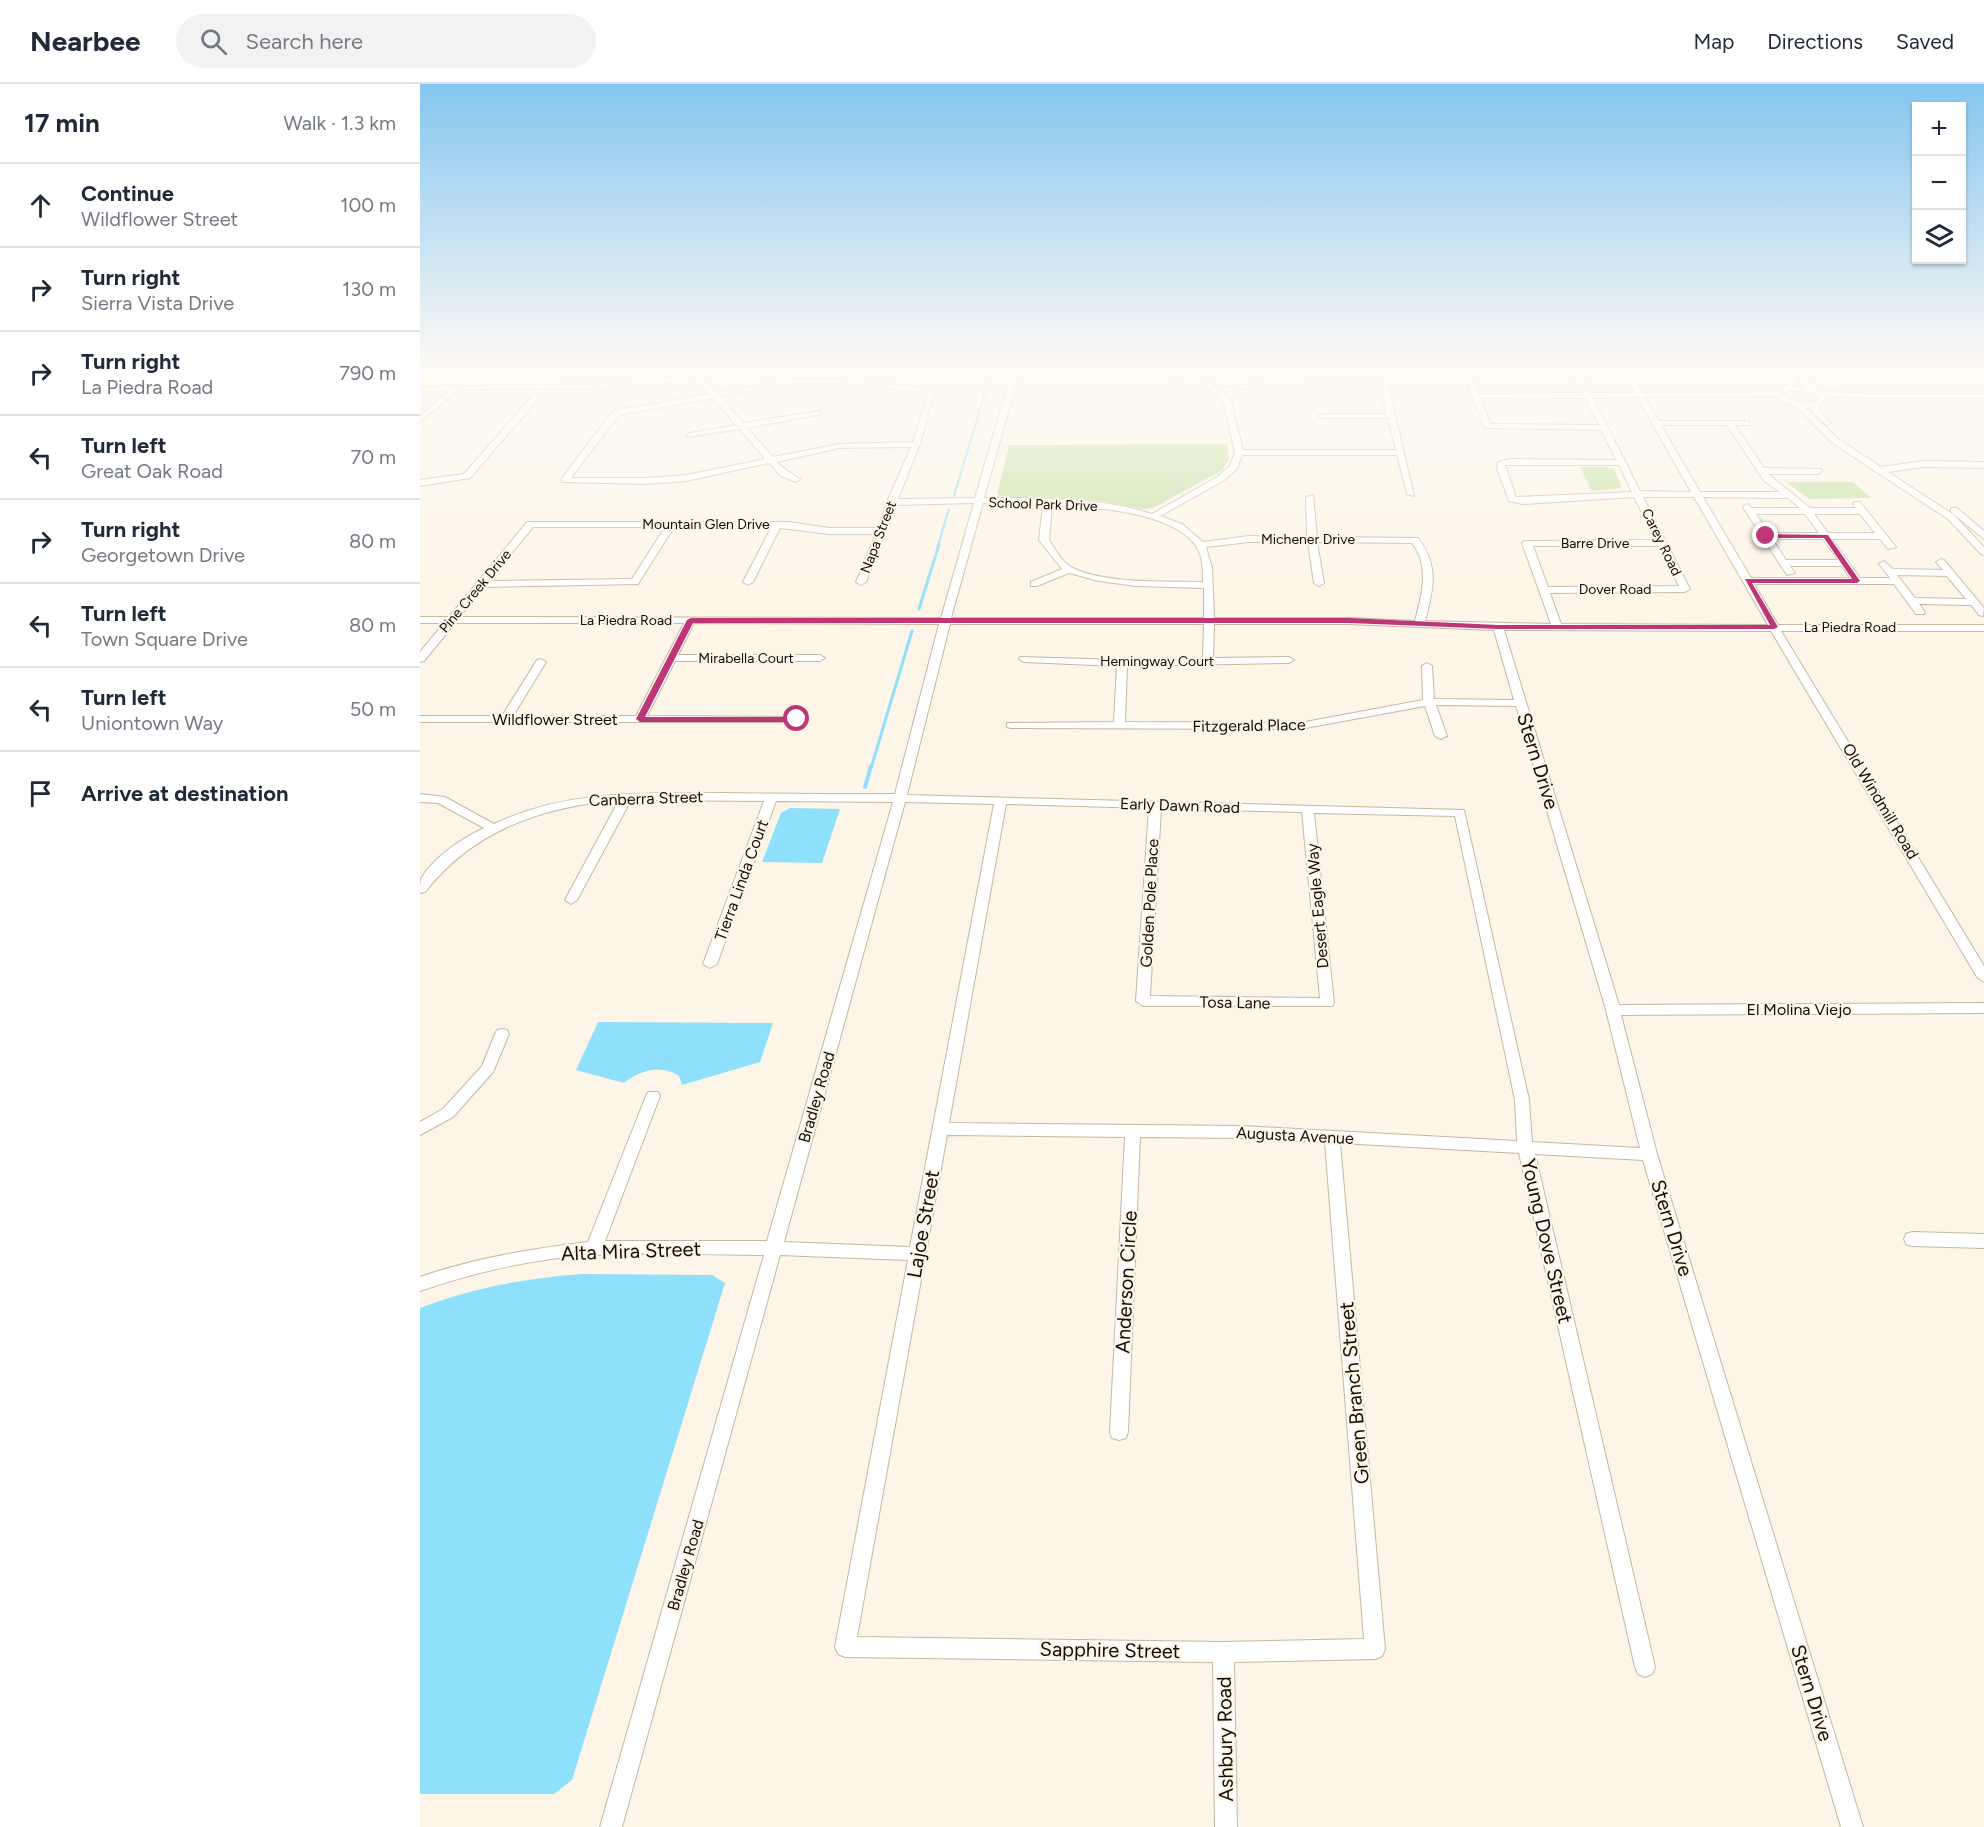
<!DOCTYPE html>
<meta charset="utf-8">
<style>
:root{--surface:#fff;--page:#f2f2f3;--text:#1f2937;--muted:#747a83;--line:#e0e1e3}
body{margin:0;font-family:Figtree,sans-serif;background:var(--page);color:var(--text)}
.controls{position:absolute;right:18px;top:18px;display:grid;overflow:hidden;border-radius:0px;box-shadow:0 2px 4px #0004}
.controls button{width:54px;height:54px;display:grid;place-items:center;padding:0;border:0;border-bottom:2px solid var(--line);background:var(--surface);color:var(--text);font:30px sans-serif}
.stop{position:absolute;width:18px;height:18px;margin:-14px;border:4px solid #bd3778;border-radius:50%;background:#fff}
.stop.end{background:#bd3778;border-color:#fff;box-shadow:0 2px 6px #0008}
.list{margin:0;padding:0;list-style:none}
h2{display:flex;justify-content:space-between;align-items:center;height:78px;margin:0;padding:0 24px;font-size:26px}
h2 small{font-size:20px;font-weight:400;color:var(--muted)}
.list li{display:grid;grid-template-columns:39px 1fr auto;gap:18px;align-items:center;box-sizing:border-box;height:84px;padding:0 24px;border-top:2px solid var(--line)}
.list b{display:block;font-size:22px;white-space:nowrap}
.list p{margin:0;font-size:20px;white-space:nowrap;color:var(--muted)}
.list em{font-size:20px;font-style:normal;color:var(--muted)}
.icon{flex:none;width:33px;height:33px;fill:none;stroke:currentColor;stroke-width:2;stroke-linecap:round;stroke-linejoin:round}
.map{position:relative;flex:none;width:1564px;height:1743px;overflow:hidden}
header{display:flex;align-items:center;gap:36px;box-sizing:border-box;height:84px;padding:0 30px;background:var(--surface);border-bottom:2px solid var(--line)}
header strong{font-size:28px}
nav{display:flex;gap:33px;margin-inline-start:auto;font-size:21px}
.search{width:420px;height:54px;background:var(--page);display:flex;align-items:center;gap:15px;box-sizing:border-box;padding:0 21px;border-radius:33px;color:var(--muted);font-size:22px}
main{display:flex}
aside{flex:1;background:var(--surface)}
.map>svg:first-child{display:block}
.green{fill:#c3e1a2}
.water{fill:#8fe0fc}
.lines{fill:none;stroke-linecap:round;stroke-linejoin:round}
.stream-far2{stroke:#8fe0fc;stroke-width:2}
.stream-far1{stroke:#8fe0fc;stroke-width:3}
.stream{stroke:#8fe0fc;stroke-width:4}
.minor-casing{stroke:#c5b8a1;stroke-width:2}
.minor{fill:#fff;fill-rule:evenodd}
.route{fill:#bd3778}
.labels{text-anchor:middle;stroke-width:4.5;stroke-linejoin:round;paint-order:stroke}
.far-street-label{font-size:14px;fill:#120d06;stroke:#fdf5e7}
.street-label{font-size:16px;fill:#120d06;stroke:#fdf5e7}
.near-street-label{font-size:20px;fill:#120d06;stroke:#fdf5e7}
</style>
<header>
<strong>Nearbee</strong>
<div class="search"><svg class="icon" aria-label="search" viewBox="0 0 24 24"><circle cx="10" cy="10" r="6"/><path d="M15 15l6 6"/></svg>Search here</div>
<nav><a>Map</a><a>Directions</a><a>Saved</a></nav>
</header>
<main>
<aside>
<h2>17 min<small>Walk · 1.3 km</small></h2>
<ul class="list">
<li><svg class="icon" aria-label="ahead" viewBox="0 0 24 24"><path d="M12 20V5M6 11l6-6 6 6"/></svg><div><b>Continue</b><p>Wildflower Street</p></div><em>100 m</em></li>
<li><svg class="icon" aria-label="right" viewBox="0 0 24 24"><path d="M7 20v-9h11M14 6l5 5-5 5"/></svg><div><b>Turn right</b><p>Sierra Vista Drive</p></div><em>130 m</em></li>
<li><svg class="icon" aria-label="right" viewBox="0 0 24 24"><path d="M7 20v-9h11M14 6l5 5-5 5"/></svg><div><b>Turn right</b><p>La Piedra Road</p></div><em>790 m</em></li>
<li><svg class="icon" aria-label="left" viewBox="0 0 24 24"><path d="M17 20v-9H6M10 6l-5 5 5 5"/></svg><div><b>Turn left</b><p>Great Oak Road</p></div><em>70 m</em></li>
<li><svg class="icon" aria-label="right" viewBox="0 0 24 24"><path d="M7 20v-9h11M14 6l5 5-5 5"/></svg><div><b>Turn right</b><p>Georgetown Drive</p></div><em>80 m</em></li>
<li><svg class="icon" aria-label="left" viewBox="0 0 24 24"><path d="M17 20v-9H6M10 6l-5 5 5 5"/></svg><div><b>Turn left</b><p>Town Square Drive</p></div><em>80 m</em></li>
<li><svg class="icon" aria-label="left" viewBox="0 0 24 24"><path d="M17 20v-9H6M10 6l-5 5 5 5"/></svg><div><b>Turn left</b><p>Uniontown Way</p></div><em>50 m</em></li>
<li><svg class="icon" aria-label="arrive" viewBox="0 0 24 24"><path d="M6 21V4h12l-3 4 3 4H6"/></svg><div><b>Arrive at destination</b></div></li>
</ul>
</aside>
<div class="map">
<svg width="1564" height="1743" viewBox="0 0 1564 1743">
<rect width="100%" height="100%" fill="#fdf5e7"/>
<g class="green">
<polygon points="807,360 809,376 801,387 733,424 721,425 688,418 648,414 587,415 577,410 589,361"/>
<polygon points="1160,383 1186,383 1194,385 1202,404 1172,407"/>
<polygon points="1366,398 1433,398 1451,414 1389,415"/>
</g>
<g class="water">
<polygon points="370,724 420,725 402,779 342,778 361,729"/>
<path d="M178,938L353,939L340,978L262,1001L259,992C241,980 220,986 204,999L156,986Z"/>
<path d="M162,1190L292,1191L305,1199L152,1696L134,1710H0V1224C51,1204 107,1194 162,1190Z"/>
</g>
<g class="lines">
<g class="stream-far2">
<polyline points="534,412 570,292"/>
<polyline points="518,461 529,425"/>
</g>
<g class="stream-far1">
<polyline points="499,525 519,460"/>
<polyline points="451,684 492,547"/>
</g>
<polyline class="stream" points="445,703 451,682"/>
<g class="minor-casing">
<g id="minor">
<path d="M191,282H198L182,300C236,300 288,282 341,282L283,293L297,309L373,295H419L515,305L500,360L478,415L555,414L591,290L530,289L482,282L592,285L593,282H601L600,285L742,287L775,293L799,305L850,297L965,299L969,304L994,412L987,410L977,371H822L817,385L803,397L740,432L762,440L783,458L829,452L887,453L886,413L893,411L897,453L998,454C1020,482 1013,506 1005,537L1131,540L1102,459L1104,457L1236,456L1214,413L1102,420L1089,417L1077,384L1078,378L1089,375L1196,376L1181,346L1064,344L1041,282H1049L1059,310L1163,309L1149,282H1157L1170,309H1215L1200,282H1207L1222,309L1356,308L1368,300L1371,282H1379L1375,303H1383L1380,296L1381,282H1389V299L1397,307L1450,310H1564V314H1450L1405,312L1407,316L1399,321L1400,327L1411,339L1407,341L1393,330L1391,323L1386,324L1417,354L1461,383L1504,377L1564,378V384L1504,383L1468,388L1534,431L1564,463V471L1561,470L1528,435L1411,358L1376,323L1365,319L1355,312L1225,313L1239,337H1329V341H1315L1344,384L1401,385L1402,387L1398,390H1348L1390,424H1436L1433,420L1434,418H1440L1476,463L1468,465L1460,455H1412L1440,494H1470L1459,480L1464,477L1473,485L1523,486L1516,478L1521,475L1524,476L1564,524L1563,532L1559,531L1551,521L1499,520L1505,528L1504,530H1496L1474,500H1334L1358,541H1564V547H1361L1564,882V898L1557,893L1351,547L1084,546L1199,921L1564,919V929L1201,931L1237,1070L1443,1743H1421L1223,1076L1115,1070L1235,1583L1232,1590L1225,1593L1218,1590L1215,1583L1099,1069L920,1059L965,1565L962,1572L955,1575L814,1578L817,1743H795L793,1578L425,1573L418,1570L415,1563L488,1176L360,1171L202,1743H180L344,1171C287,1171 230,1167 174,1171C116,1174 55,1188 0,1207V1193C54,1174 111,1165 168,1158L226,1012L228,1008H238L240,1012L185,1157H347L473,718L356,717L297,880L290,884L283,880L344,717L211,716L157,816L151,820L145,816L199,716C121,723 54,746 5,808L0,809C0,804 0,799 1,795C13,773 43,754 64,744L18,719L0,718V710L25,713L74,740C148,705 227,709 306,709C363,710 419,710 475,710L519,540L274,539L258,571H400L405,574L400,577H255L227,632L381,633L383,635L377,638H0V632H82L117,576L121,575L126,578L93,632H216L264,539H35L4,577L0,578V568L24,539H0V533H29L107,438H369L409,444H458L467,418L491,363L419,364L357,378C364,386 372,389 380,395L376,398L361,392L349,379L266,397L226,400L142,398V394L193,327L289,310L276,294L212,304L127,305L50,394L0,402V396L44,390L118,305H39L0,338V332L29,306L0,307V303L174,300ZM599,290L742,291L770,297L795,309L803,318L815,368L810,382L797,393L732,430C682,413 617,414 564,414ZM373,299H419L508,309L493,358L419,360L353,373L327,344L397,331L401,329L400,327L323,339L300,312ZM850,301L960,303L967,330H902L898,332L902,334H968L976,366H823L811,318L803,308ZM1367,307H1384L1398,312L1399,315C1386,321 1373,319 1362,311ZM1217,313L1271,408L1220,407L1173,314ZM293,314L316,341L270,349L266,351L267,353L320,345L345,375L266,391L226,394H151L199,331ZM1061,314H1165L1179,341L1070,340ZM1241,341H1307L1344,397L1360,408H1280ZM1085,381H1199L1212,408L1096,413ZM1223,413H1274L1348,541L1141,540L1130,509L1265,508L1270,505ZM1283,413L1368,414L1380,424H1332L1327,420L1323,423L1367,491L1375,489L1370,482H1422L1430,494H1331ZM554,419L521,534L39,533L64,503L218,500L254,443L351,444L323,498L328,501L333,498L360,444L409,450H456L436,498L441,501L446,498L476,421ZM563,419L623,421L619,456L642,485L611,498V502H617L649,489L679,497L716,502L784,504V534H531ZM632,421C671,423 752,427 776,462C783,472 783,487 783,498C747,497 685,500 653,484C643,480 635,465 629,456ZM1336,430H1385L1399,449H1349ZM1394,430H1440L1455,449H1408ZM113,443H245L212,495L69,497ZM1352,455H1403L1418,476H1366ZM829,458H888L894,499L899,502L904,499L897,458L992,459C1010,482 1002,510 995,537L929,534H794L792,484L786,463ZM1113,462H1239L1259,502L1128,503ZM1477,491L1527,492L1546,515L1495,514ZM530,540H784L783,574L702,576L600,573L599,575L604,578L697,582L694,638L587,639V643L591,644L880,645L1005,622L1015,652L1021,655L1027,652L1016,621L1096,622L1186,926L1220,1064L1112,1058L1109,1016L1044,726L487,711ZM794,540H929L1074,546L1094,616L1014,615L1012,582L1007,579L1002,582L1003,616L880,639L705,638L707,582L869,579L874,576L869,573L793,574ZM485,718L574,720L490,1163L364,1158ZM586,720L729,724L716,917L723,922H912L914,919L894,729L1035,732L1095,1016L1097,1057L821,1042L529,1039ZM741,725L882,728L900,914L730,912ZM527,1051L705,1053L690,1348L692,1354L699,1356L706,1354L708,1348L720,1053L821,1054L905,1058L944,1555L803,1558L437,1553Z"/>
<polygon points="1531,424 1537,424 1564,447 1564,455 1531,428"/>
<polygon points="82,945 87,946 89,950 73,988 33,1033 0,1051 0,1038 23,1025 62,982 75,950 77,946"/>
<polygon points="1492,1148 1564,1150 1564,1164 1492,1162 1486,1160 1484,1155 1486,1150"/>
</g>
</g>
<use href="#minor" class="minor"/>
</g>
<linearGradient id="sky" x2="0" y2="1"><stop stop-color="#84c6f0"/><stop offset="0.54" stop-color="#fefaf4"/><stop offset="1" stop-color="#fefaf4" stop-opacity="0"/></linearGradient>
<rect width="1564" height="526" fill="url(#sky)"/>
<polygon class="route" points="1346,450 1408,451 1440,497 1437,499 1332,499 1358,543 1354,545 1078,545 929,539 273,539 225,633 377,633 381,635 377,638 220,638 216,635 267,536 271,534 929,534 1078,541 1350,541 1325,495 1432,495 1404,454 1344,454"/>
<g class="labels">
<g class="far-street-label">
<text transform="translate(623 420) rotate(2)" y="5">School Park Drive</text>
<text x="286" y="445">Mountain Glen Drive</text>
<text transform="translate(458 453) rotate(-69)" y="5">Napa Street</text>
<text x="888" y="460">Michener Drive</text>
<text transform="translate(1242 458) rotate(64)" y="5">Carey Road</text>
<text x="1175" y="464">Barre Drive</text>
<text x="1195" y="510">Dover Road</text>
<text transform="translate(55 507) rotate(-50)" y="5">Pine Creek Drive</text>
<text x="206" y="541">La Piedra Road</text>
<text x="1430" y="548">La Piedra Road</text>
<text x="326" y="579">Mirabella Court</text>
<text x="737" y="582">Hemingway Court</text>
</g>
<g class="street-label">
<text x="135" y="641">Wildflower Street</text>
<text transform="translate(829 641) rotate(-1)" y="6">Fitzgerald Place</text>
<text transform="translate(226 714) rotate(-2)" y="6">Canberra Street</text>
<text transform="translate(1461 717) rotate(59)" y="6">Old Windmill Road</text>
<text transform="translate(760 721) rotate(2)" y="6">Early Dawn Road</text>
<text transform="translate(321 796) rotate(-70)" y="6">Tierra Linda Court</text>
<text transform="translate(729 819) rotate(-87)" y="6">Golden Pole Place</text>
<text transform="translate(897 822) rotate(-95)" y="6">Desert Eagle Way</text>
<text transform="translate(815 918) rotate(1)" y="6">Tosa Lane</text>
<text x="1379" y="931">El Molina Viejo</text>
<text transform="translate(396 1013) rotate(-74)" y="6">Bradley Road</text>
<text transform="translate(875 1051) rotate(3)" y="6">Augusta Avenue</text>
<text transform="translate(265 1481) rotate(-74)" y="6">Bradley Road</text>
</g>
<g class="near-street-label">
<text transform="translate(1118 677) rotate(73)" y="7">Stern Drive</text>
<text transform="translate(503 1140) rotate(-80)" y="7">Lajoe Street</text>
<text transform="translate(1252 1144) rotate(73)" y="7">Stern Drive</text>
<text transform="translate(1127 1157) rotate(77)" y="7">Young Dove Street</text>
<text transform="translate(211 1167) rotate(-2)" y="7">Alta Mira Street</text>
<text transform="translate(706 1198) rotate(-87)" y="7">Anderson Circle</text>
<text transform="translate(934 1309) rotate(-95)" y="7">Green Branch Street</text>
<text transform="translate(690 1566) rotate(1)" y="7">Sapphire Street</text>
<text transform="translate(1392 1609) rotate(73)" y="7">Stern Drive</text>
<text transform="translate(805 1655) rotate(-91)" y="7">Ashbury Road</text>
</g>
</g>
</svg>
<div class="controls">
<button>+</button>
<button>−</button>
<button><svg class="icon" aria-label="layers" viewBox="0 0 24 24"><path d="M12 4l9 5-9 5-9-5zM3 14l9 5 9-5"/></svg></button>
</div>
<div class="stop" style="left:377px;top:635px"></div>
<div class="stop end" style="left:1346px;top:452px"></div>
</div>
</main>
